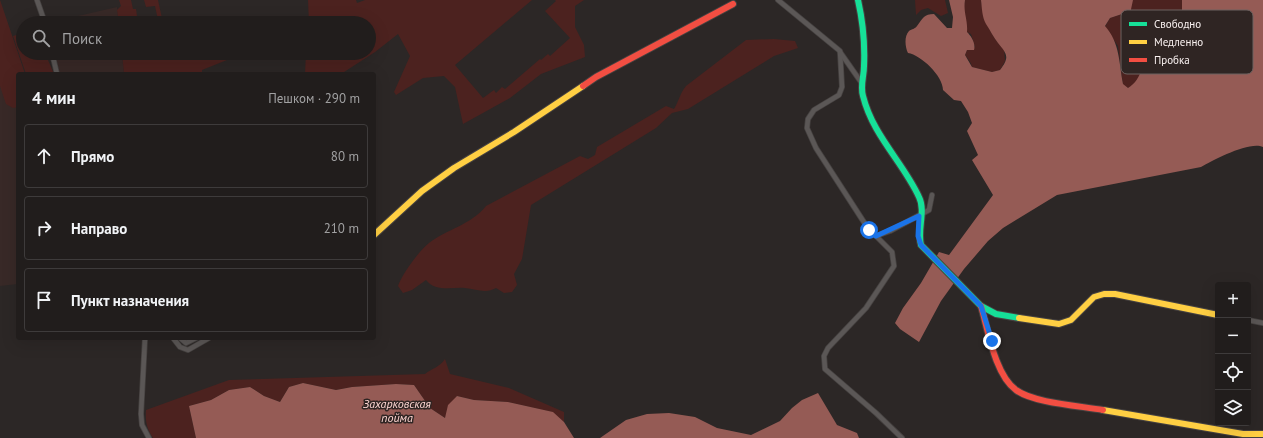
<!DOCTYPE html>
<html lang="ru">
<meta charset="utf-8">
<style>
:root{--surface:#211d1c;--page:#2d2a29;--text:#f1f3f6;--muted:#a2a2a3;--line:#3e3b3b}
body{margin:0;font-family:"PT Sans",sans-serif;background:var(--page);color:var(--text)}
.controls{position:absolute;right:12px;bottom:12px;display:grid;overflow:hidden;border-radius:4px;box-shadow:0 4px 16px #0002}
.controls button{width:36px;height:36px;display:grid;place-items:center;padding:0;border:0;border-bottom:1px solid var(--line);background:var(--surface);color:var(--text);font:20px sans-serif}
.stop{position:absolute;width:12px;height:12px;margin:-9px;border:3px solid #1a73e8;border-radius:50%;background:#fff}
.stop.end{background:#1a73e8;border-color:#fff;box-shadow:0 1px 4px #0008}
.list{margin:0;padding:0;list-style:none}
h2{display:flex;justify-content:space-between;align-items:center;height:52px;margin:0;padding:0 16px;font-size:17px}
h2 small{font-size:13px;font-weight:400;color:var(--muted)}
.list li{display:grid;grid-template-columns:26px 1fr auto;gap:12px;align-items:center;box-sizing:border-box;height:64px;margin:0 8px 8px;padding:0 8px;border:1px solid var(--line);border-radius:4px}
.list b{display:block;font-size:15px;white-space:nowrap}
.list em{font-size:13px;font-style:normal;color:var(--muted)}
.icon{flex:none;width:22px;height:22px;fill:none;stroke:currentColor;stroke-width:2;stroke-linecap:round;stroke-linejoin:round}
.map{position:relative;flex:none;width:1263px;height:438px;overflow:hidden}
.search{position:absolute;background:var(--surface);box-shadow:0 4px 16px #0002;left:16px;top:16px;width:360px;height:44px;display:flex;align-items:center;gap:10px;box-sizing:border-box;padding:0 14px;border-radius:22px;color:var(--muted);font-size:15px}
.panel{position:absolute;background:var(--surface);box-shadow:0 4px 16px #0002;left:16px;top:72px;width:360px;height:268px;border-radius:4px}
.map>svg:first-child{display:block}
.built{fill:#382927}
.green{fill:#4c221f}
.water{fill:#955b55}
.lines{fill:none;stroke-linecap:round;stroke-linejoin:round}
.street-casing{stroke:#464241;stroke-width:6}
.fast-casing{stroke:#464241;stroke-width:8}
.slow-casing{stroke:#464241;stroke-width:8}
.jam-casing{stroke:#464241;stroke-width:8}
.street{stroke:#5b5756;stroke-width:4.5}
.fast{stroke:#16e098;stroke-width:6}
.slow{stroke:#ffcf43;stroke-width:6}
.jam{stroke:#f24e42;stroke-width:6}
.route{stroke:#1a73e8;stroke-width:5}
.labels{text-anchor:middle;stroke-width:3;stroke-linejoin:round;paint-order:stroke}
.water-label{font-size:12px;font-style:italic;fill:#fcd4d0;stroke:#2f2523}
.key{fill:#2f2523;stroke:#6c6260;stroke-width:1}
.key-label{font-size:11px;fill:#f9f1f0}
</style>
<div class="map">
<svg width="1263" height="438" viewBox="0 0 1263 438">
<rect width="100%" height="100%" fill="#2c2726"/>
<g class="built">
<polygon points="0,0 25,74 18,74 18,284 0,286"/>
<polygon points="117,7 119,23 51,23 52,22"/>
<polygon points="55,53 122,53 124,74 60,74"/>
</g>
<g class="green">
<polygon points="0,0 25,74 18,74 18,107 13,108 6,104 0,86"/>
<polygon points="119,0 131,0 133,9 136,9 138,23 119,23 117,10 121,6"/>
<polygon points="144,0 158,0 163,23 140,23 158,20 155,6 146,7"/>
<polygon points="308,0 356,0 357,3 365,0 532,0 455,65 483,98 494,90 496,93 502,87 505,89 540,59 541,60 548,54 550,56 570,38 545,11 556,1 555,0 584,0 575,6 575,27 584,45 585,57 541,74 510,98 463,124 455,87 444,76 423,78 396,95 394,92 410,56 398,34 375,52 341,74 305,74 306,53 369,53 369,23 309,23"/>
<polygon points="915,0 945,0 948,13 941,16 928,8 921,10 916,15"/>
<path d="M965,0H981C983,17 991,37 1004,49L1005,61L1000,70L992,72L972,67C971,62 968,59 965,55L967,50L975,47L971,34L967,32L963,11Z"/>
<polygon points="1133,0 1182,0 1182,15 1186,21 1185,30 1162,38 1143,66 1136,84 1128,88 1123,85 1118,46 1105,27 1110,18 1122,14"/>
<polygon points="23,33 23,53 45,53 54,74 26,74 13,36"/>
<path d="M774,39L795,41L798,48L774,56L688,109L672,113L656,128L531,205L522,259L514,274L517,285L512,292L504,293L496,288C486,294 476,289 465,288C452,287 435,292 426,280L412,290L403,293L398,286C402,274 419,251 429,243C447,229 471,225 486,206L580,156L588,159L595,155L597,147L666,106L674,109C679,101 680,93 686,86L746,40Z"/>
<polygon points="122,53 224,53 227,60 202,70 202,74 124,74"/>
<path d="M445,359L450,374L509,388L564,412V422L552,412L508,402L474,400L457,396L445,418L430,408L414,385L396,384L352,387L336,390L303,383L289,387L280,402L264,396L250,387L229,390L211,400L189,406L196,438H153C147,429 145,421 146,410L229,380L425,374C432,368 439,368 445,359Z"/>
</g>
<g class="water">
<path d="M949,0H965C963,13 968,19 967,32C971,36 976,43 974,50H967L965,55L972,67L992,72L1000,70C1010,57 1007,54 998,43C994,38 990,30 986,24C982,17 982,8 981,0H1133L1130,14H1122L1110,18L1105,26C1120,43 1119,63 1123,84L1128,88C1143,79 1142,62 1150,48C1155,39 1175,32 1185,30L1186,21L1182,15V0H1263V147C1249,141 1214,160 1201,167L1057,195L1003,228L988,241L964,269L941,301L919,342L900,329L895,323L903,308L921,283L939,252L949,255L993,195L972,160L978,155L967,131L972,123L968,112L961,101L954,100L943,90C943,76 921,55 908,53C905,47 904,36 909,31C912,29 915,29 917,26C923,18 924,14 934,14L947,28H952L953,17Z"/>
<polygon points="303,383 336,390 352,387 396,384 414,385 430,408 445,418 448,405 457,396 474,400 508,402 553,412 564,422 574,438 196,438 189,406 211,400 229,390 250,387 264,396 280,402 289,387"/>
<polygon points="818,393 837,425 857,433 859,438 600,438 626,420 647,414 669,413 695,417 717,428 751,435 780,421 792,408 802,400"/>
</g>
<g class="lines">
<g class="street-casing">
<g id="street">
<polyline points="37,0 45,23"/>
<polyline points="778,0 840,51 842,87 839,95 814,110 808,119 807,128 816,148 869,230 876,236 890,231 929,210 932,195"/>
<polyline points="840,52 861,82"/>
<polyline points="52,53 57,74"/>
<polyline points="876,236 892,252 894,266 866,308 828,348 824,356 825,369 876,413 902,438"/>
<polyline points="1248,320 1263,323"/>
<polyline points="145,338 141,414 142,425 149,438"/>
<polyline points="173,338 180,347 188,350 209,338"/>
<polyline points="180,338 186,343 196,338"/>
</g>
</g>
<g class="fast-casing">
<path id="fast" d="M858,0C863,22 865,44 864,66C864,77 860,85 863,96C873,136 903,162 919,197C926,211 917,230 921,245L981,306L996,314L1019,318"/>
</g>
<g class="slow-casing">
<g id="slow">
<polyline points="374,235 422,191 454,168 514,132 583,86"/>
<polyline points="1019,318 1059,324 1071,320 1094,297 1104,294 1115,294 1218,315"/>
<polyline points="1103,410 1243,434 1263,434"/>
</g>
</g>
<g class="jam-casing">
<g id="jam">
<polyline points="583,86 596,77 733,4"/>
<path d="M981,306C988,330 995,375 1016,390C1033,403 1081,406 1103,410"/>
</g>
</g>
<use href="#street" class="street"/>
<use href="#fast" class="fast"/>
<use href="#slow" class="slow"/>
<use href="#jam" class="jam"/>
</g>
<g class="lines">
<polyline class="route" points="869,230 876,236 919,216 918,236 921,245 981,306 992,341"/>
</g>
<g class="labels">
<g class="water-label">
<text x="397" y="408">Захарковская<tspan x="397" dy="14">пойма</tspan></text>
</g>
</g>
<rect x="1121" y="10" width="132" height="64" rx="6" class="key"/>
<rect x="1129" y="22" width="18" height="4" fill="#16e098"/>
<rect x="1129" y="40" width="18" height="4" fill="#ffcf43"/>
<rect x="1129" y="58" width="18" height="4" fill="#f24e42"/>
<g class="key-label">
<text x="1154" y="28">Свободно</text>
<text x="1154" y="46">Медленно</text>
<text x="1154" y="64">Пробка</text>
</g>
</svg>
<div class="controls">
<button>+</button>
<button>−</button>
<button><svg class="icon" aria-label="locate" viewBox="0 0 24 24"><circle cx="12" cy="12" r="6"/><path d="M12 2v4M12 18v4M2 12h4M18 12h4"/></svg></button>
<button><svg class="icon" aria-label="layers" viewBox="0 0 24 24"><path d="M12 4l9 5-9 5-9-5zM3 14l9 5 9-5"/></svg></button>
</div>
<div class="stop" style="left:869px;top:230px"></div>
<div class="stop end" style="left:992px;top:341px"></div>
<div class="search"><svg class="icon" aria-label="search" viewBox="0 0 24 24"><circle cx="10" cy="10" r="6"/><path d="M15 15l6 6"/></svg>Поиск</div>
<section class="panel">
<h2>4 мин<small>Пешком · 290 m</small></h2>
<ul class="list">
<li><svg class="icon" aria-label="ahead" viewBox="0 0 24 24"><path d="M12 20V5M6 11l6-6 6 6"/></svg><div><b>Прямо</b></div><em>80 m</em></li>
<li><svg class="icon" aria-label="right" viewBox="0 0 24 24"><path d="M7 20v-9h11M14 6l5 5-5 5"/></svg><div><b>Направо</b></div><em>210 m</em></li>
<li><svg class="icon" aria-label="arrive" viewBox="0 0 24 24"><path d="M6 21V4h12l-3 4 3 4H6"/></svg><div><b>Пункт назначения</b></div></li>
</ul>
</section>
</div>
